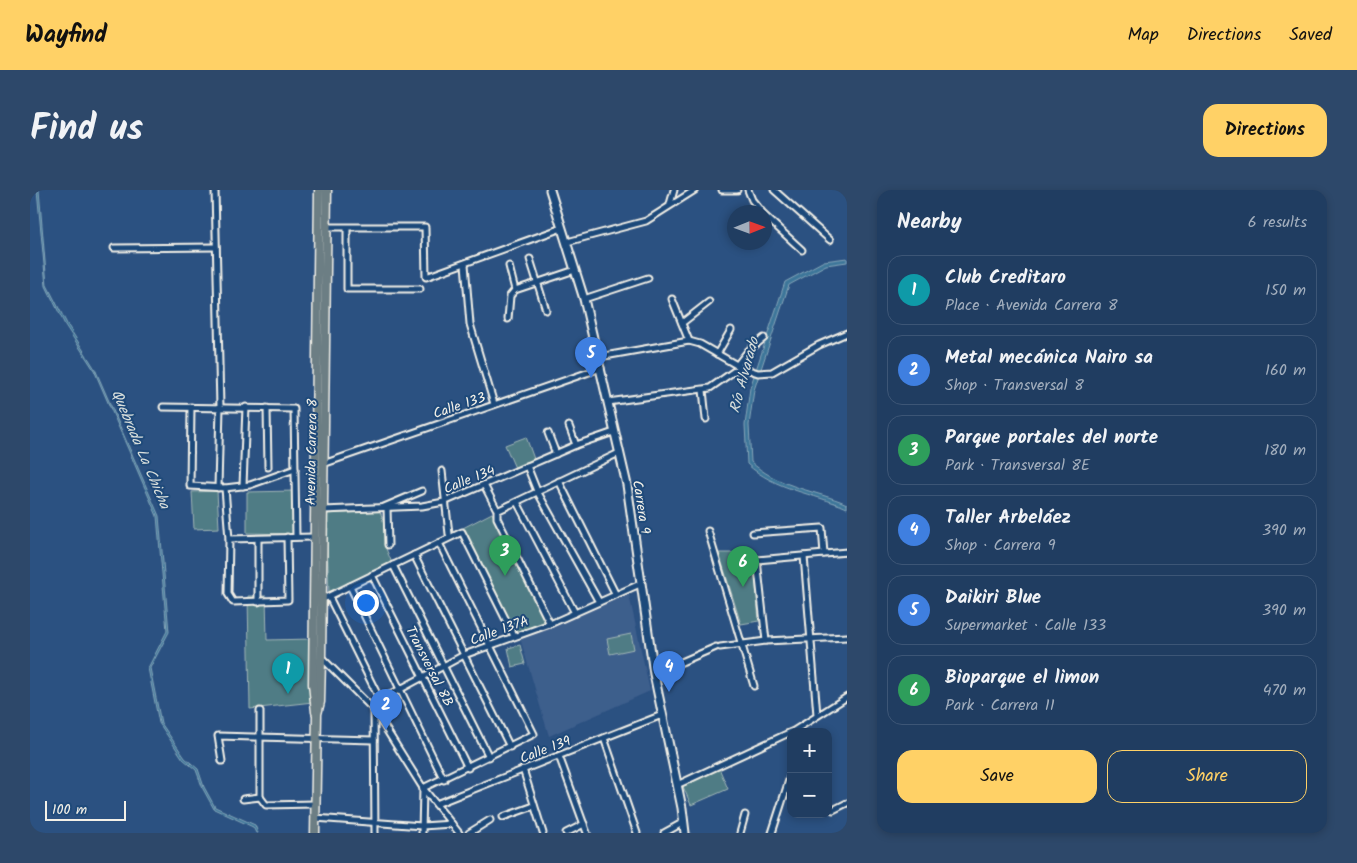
<!DOCTYPE html>
<meta charset="utf-8">
<style>
:root{--surface:#203d61;--page:#2d486a;--text:#f1f3f6;--muted:#a2aebd;--line:#3d5676;--accent:#ffd166}
body{margin:0;font-family:Kalam,sans-serif;background:var(--page);color:var(--text)}
.controls{position:absolute;right:15px;bottom:15px;display:grid;overflow:hidden;border-radius:10px;box-shadow:0 2px 8px #0003}
.controls button{width:45px;height:45px;display:grid;place-items:center;padding:0;border:0;border-bottom:1px solid var(--line);background:var(--surface);color:var(--text);font:25px sans-serif}
.compass{position:absolute;left:697px;top:15px;width:45px;height:45px;border-radius:50%;background:var(--surface);box-shadow:0 2px 8px #0003;rotate:89deg}
.scale{position:absolute;left:15px;bottom:12px;width:81px;box-sizing:border-box;padding-left:5px;border:2px solid #f4f1e8;border-top:0;font-size:14px;line-height:18px;white-space:nowrap;color:#f4f1e8;-webkit-text-stroke:4px #1f4a7a;paint-order:stroke}
.you{position:absolute;left:335px;top:412px;width:18px;height:18px;margin:-12px;border:4px solid #fff;border-radius:50%;background:#1a73e8;box-shadow:0 0 0 8px #1a73e833}
.badge{display:grid;place-items:center;width:32px;height:32px;border-radius:50%;background:var(--accent);color:#fff;font-size:16px;font-weight:700}
.pin{position:absolute;translate:-50% -41px;filter:drop-shadow(0 1px 2px #0008)}
.pin::after{content:'';position:absolute;top:26px;width:18px;height:15px;background:inherit;clip-path:polygon(0 0,100% 0,50% 100%)}
.list{margin:0;padding:0;list-style:none}
h2{display:flex;justify-content:space-between;align-items:center;height:65px;margin:0;padding:0 20px;font-size:21px}
h2 small{font-size:16px;font-weight:400;color:var(--muted)}
.list li{display:grid;grid-template-columns:32px 1fr auto;gap:15px;align-items:center;box-sizing:border-box;height:70px;margin:0 10px 10px;padding:0 10px;border:1px solid var(--line);border-radius:15px}
.list b{display:block;font-size:19px;white-space:nowrap}
.list p{margin:0;font-size:16px;white-space:nowrap;color:var(--muted)}
.list em{font-size:16px;font-style:normal;color:var(--muted)}
.actions{display:flex;gap:10px;padding:15px 20px}
.actions a{flex:1;padding:11px 0;border:1px solid var(--accent);border-radius:15px;text-align:center;font-size:18px;color:var(--accent)}
.actions .main{background:var(--accent);color:#111}
.map{position:relative;flex:none;width:817px;height:643px;overflow:hidden;border-radius:15px}
header{display:flex;align-items:center;gap:30px;box-sizing:border-box;height:70px;padding:0 25px;background:var(--accent);color:#111}
header strong{font-size:24px}
nav{display:flex;gap:28px;margin-inline-start:auto;font-size:18px}
.intro{display:flex;align-items:center;justify-content:space-between;box-sizing:border-box;height:120px;padding:0 30px}
h1{margin:0;font-size:35px}
.button{padding:12px 22px;border-radius:15px;background:var(--accent);color:#111;font-size:18px;font-weight:700}
main{display:flex;gap:30px;padding:0 30px}
aside{flex:1;background:var(--surface);border-radius:15px;box-shadow:0 2px 8px #0003}
.map>svg:first-child{display:block}
.built{fill:#3e5e8c}
.green{fill:#4f7c85;stroke:#a2b6b6}
.water{fill:#3e7699;stroke:#87a7b9}
.lines{fill:none;stroke-linecap:round;stroke-linejoin:round}
.street-casing{stroke:#f4f1e8;stroke-width:9}
.secondary-casing{stroke:#f4f1e8;stroke-width:11}
.primary-casing{stroke:#f4f1e8;stroke-width:11}
.street{stroke:#1f4a7a;stroke-width:5}
.secondary{stroke:#1f4a7a;stroke-width:7}
.primary{stroke:#6c7e84;stroke-width:8}
.labels{text-anchor:middle;stroke-width:4;stroke-linejoin:round;paint-order:stroke}
.street-label{font-size:14px;fill:#f4f1e8;stroke:#1f4a7a}
.water-label{font-size:15px;font-style:italic;fill:#d9dfdc;stroke:#1f4a7a}
</style>
<header>
<strong>Wayfind</strong>
<nav><a>Map</a><a>Directions</a><a>Saved</a></nav>
</header>
<div class="intro"><h1>Find us</h1><a class="button">Directions</a></div>
<main>
<div class="map">
<svg width="817" height="643" viewBox="0 0 817 643">
<rect width="100%" height="100%" fill="#2b5181"/>
<filter id="ink" filterUnits="userSpaceOnUse"><feTurbulence type="fractalNoise" baseFrequency=".02" numOctaves="2"/><feDisplacementMap in="SourceGraphic" scale="10" xChannelSelector="R" yChannelSelector="G"/><feConvolveMatrix kernelMatrix="1 2 1 2 8 2 1 2 1" color-interpolation-filters="sRGB"/></filter>
<g filter="url(#ink)">
<polygon class="built" points="599,405 620,501 519,546 490,448"/>
<g class="green">
<polygon points="496,247 504,269 485,278 475,255"/>
<polygon points="187,301 189,338 164,339 162,302"/>
<polygon points="265,301 265,344 217,343 217,302"/>
<polygon points="350,321 358,345 354,354 362,373 299,404 296,324"/>
<polygon points="462,323 519,434 494,442 482,441 431,339"/>
<polygon points="689,363 723,363 729,431 711,434"/>
<polygon points="218,406 236,406 237,450 283,449 283,512 220,519"/>
<polygon points="601,444 604,459 580,464 577,449"/>
<polygon points="490,455 495,474 482,477 478,458"/>
<polygon points="689,578 698,599 661,615 652,594"/>
</g>
<g class="water">
<polygon points="7,0 9,0 17,95 37,134 65,179 129,326 139,442 120,478 131,533 155,568 168,579 174,597 185,617 225,635 228,643 226,643 223,637 184,619 173,599 166,580 153,569 129,533 118,478 137,441 127,326 64,180 35,135 16,96"/>
<path d="M817,68V72L796,75L759,95L724,200L719,235L721,272C746,295 780,300 810,311L817,314V318C783,303 745,300 717,274L715,235L720,198L755,92L794,71Z"/>
</g>
<g class="lines">
<g class="street-casing">
<g id="street">
<polyline points="185,0 190,217 188,298"/>
<polyline points="692,0 707,0"/>
<polyline points="718,0 722,10 732,22"/>
<polyline points="744,0 800,50"/>
<polyline points="640,14 644,0"/>
<polyline points="734,25 772,60"/>
<polyline points="296,37 395,37 396,87 532,38"/>
<polyline points="317,38 317,99 390,99"/>
<polyline points="537,52 616,31 665,0"/>
<polyline points="84,58 186,57"/>
<polyline points="500,69 516,120"/>
<polyline points="435,74 440,134 464,214"/>
<polyline points="485,100 545,80"/>
<polyline points="554,109 618,88"/>
<polyline points="642,109 659,151"/>
<polyline points="478,129 480,106 485,100 479,76"/>
<polyline points="652,133 679,112"/>
<polyline points="687,164 701,140"/>
<polyline points="569,167 659,151 670,154 710,177 728,183 742,182 789,155 817,143"/>
<polyline points="707,175 718,161 734,148"/>
<polyline points="673,200 676,229"/>
<polyline points="578,212 680,198 710,177"/>
<polyline points="133,217 264,219 266,347"/>
<polyline points="161,217 160,296 195,298 220,295 265,279"/>
<polyline points="237,218 238,277"/>
<polyline points="539,236 546,255"/>
<polyline points="518,243 526,264"/>
<polyline points="293,274 571,178"/>
<polyline points="497,276 507,301 569,412"/>
<polyline points="412,281 419,344"/>
<polyline points="529,291 586,405"/>
<polyline points="454,295 466,318"/>
<polyline points="213,296 216,217"/>
<polyline points="195,298 199,349 198,404 203,412 258,410 257,347"/>
<polyline points="487,312 545,423"/>
<polyline points="354,317 392,301"/>
<polyline points="357,318 358,355"/>
<polyline points="293,320 392,316 414,312 546,255 584,242"/>
<polyline points="678,341 724,496"/>
<polyline points="723,343 792,338 794,364"/>
<polyline points="199,349 284,347"/>
<polyline points="384,365 480,557"/>
<polyline points="774,366 787,525"/>
<polyline points="363,375 459,567"/>
<polyline points="342,385 438,578"/>
<polyline points="320,396 414,590"/>
<polyline points="299,407 350,510"/>
<polyline points="291,410 432,342 484,446"/>
<polyline points="228,412 228,349"/>
<polyline points="520,434 467,328 467,321 589,263"/>
<polyline points="736,451 727,370 817,362"/>
<polyline points="690,457 736,451 817,447"/>
<polyline points="291,467 344,520 393,598 429,643"/>
<polyline points="624,484 686,457"/>
<polyline points="230,521 230,607"/>
<polyline points="762,542 817,507"/>
<polyline points="574,548 607,643"/>
<polyline points="529,566 557,643"/>
<polyline points="192,571 188,546 344,550"/>
<polyline points="493,579 513,643"/>
<polyline points="647,595 761,542"/>
<polyline points="213,609 230,607 236,615 285,614"/>
<polyline points="406,614 632,525"/>
<polyline points="798,615 803,620 817,613"/>
<polyline points="473,627 504,616"/>
<polyline points="285,628 392,636 422,634"/>
<polyline points="345,643 344,520 350,510 434,465 520,434 610,394"/>
<polyline points="392,643 393,598 504,544 409,353"/>
<polyline points="439,643 460,630"/>
<polyline points="536,643 554,634"/>
<polyline points="634,643 654,632"/>
<polyline points="710,643 715,625"/>
<polyline points="742,643 761,584"/>
</g>
</g>
<g class="secondary-casing">
<polyline id="secondary" points="520,0 554,109 597,295 624,484 652,618 655,643"/>
</g>
<g class="primary-casing">
<g id="primary">
<polyline points="286,522 283,494 289,0"/>
<polyline points="285,643 287,524 290,512 291,470 297,0"/>
</g>
</g>
<use href="#street" class="street"/>
<use href="#secondary" class="secondary"/>
<use href="#primary" class="primary"/>
</g>
</g>
<g class="labels">
<g class="street-label">
<text transform="translate(429 215) rotate(-19)" y="5">Calle 133</text>
<text transform="translate(281 262) rotate(-89)" y="5">Avenida Carrera 8</text>
<text transform="translate(439 289) rotate(-22)" y="5">Calle 134</text>
<text transform="translate(612 317) rotate(81)" y="5">Carrera 9</text>
<text transform="translate(469 440) rotate(-20)" y="5">Calle 137A</text>
<text transform="translate(400 476) rotate(63)" y="5">Transversal 8B</text>
<text transform="translate(515 559) rotate(-21)" y="5">Calle 139</text>
</g>
<g class="water-label">
<text transform="translate(714 185) rotate(-75)" y="5">Río Alvarado</text>
<text transform="translate(111 259) rotate(67)" y="5">Quebrada La Chicha</text>
</g>
</g>
</svg>
<div class="controls">
<button>+</button>
<button>−</button>
</div>
<svg class="compass" viewBox="-18 -18 36 36"><path d="M0-13l5 13h-10z" fill="#e53935"/><path d="M0 13l5-13h-10z" fill="#a2aebd"/></svg>
<div class="scale">100 m</div>
<div class="you"></div>
<div class="pin badge" style="left:258px;top:504px;background:#0f9aa8">1</div>
<div class="pin badge" style="left:356px;top:540px;background:#3f7fe0">2</div>
<div class="pin badge" style="left:475px;top:386px;background:#2e9e5b">3</div>
<div class="pin badge" style="left:639px;top:502px;background:#3f7fe0">4</div>
<div class="pin badge" style="left:561px;top:188px;background:#3f7fe0">5</div>
<div class="pin badge" style="left:713px;top:397px;background:#2e9e5b">6</div>
</div>
<aside>
<h2>Nearby<small>6 results</small></h2>
<ul class="list">
<li><span class="badge" style="background:#0f9aa8">1</span><div><b>Club Creditaro</b><p>Place · Avenida Carrera 8</p></div><em>150 m</em></li>
<li><span class="badge" style="background:#3f7fe0">2</span><div><b>Metal mecánica Nairo sa</b><p>Shop · Transversal 8</p></div><em>160 m</em></li>
<li><span class="badge" style="background:#2e9e5b">3</span><div><b>Parque portales del norte</b><p>Park · Transversal 8E</p></div><em>180 m</em></li>
<li><span class="badge" style="background:#3f7fe0">4</span><div><b>Taller Arbeláez</b><p>Shop · Carrera 9</p></div><em>390 m</em></li>
<li><span class="badge" style="background:#3f7fe0">5</span><div><b>Daikiri Blue</b><p>Supermarket · Calle 133</p></div><em>390 m</em></li>
<li><span class="badge" style="background:#2e9e5b">6</span><div><b>Bioparque el limon</b><p>Park · Carrera 11</p></div><em>470 m</em></li>
</ul>
<div class="actions"><a class="main">Save</a><a>Share</a></div>
</aside>
</main>
